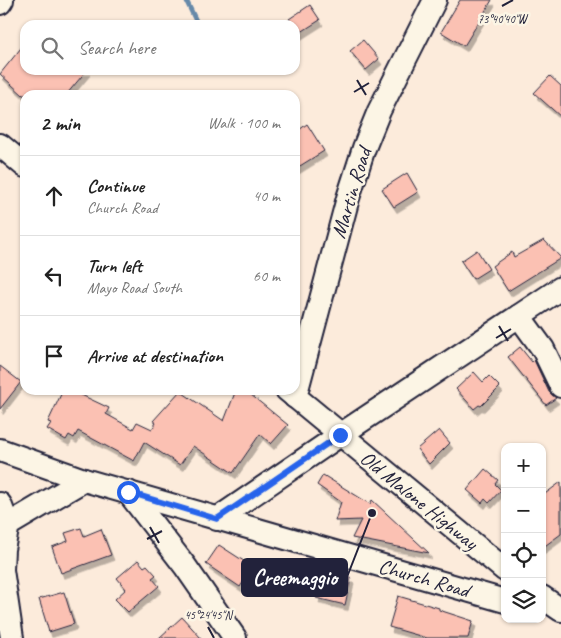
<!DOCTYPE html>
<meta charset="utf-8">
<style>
:root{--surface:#fff;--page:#f6f6f6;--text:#222;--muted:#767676;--line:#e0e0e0}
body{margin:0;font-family:Caveat,sans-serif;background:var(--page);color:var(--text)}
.controls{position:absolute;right:15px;bottom:15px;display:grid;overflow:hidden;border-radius:10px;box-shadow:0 1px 4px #0004}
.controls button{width:45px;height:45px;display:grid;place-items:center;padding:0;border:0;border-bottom:1px solid var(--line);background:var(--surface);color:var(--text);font:25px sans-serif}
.stop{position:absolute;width:15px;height:15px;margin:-11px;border:4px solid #2563eb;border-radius:50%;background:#fff}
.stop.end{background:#2563eb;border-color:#fff;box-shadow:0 1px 5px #0008}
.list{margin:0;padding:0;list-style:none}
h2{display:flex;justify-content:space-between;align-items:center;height:65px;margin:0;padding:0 20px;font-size:21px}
h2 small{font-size:16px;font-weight:400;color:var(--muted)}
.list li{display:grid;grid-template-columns:32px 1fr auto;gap:15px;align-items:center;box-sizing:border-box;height:80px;padding:0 20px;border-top:1px solid var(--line)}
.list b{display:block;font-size:19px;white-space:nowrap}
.list p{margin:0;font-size:16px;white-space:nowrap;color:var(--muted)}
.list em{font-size:16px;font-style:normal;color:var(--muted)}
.icon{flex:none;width:28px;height:28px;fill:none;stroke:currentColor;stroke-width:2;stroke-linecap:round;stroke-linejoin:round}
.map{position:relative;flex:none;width:561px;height:638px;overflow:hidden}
.search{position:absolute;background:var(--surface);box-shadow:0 1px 4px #0004;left:20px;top:20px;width:280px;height:55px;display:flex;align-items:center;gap:12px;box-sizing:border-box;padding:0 18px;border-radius:15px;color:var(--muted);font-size:19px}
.panel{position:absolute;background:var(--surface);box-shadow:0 1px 4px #0004;left:20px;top:90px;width:280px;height:305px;border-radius:15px}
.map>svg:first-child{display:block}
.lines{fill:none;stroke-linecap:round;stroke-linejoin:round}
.stream{stroke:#6689a9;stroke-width:5}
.building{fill:#fbc1b3;stroke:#22223b;filter:url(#shadow)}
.minor-casing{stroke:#22223b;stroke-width:26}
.minor{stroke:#fcf5e5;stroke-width:22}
.route{stroke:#2563eb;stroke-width:6}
.ticks{fill:none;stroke:#22223b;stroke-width:2}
.labels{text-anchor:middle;stroke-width:5;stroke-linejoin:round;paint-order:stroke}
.street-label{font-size:21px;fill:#22223b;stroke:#fcf5e5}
.ticks-label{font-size:12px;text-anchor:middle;fill:#22223b;stroke:#fcf5e5;stroke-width:5;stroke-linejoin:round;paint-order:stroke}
.leader{fill:none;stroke:#22223b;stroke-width:2}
.callout-dot{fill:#22223b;stroke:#fcf5e5;stroke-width:2}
.callout{fill:#22223b;stroke:#22223b;stroke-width:2}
.callout-label{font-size:22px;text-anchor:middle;font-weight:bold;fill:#fff}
</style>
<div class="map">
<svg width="561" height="638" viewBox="0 0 561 638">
<defs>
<filter id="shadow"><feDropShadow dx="3" dy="5.5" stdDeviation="0" flood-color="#0004"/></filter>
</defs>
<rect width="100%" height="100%" fill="#fcebdb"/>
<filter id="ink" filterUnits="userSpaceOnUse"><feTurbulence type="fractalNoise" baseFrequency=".02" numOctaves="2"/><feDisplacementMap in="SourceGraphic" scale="10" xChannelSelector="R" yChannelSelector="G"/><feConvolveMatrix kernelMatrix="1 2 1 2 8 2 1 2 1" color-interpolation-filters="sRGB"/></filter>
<g filter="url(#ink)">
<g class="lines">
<polyline class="stream" points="186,0 198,25"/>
</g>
<g class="building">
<polygon points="460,0 492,0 464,46 441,32"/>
<polygon points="310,5 320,20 298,34 295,29 295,25 293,25 289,19"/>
<polygon points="363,40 379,59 366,70 350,51"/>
<polygon points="25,43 25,70 87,70 66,95 23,95 0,74"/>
<polygon points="550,76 561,86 561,117 534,93"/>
<polygon points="307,124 324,151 295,169 295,133"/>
<polygon points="407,173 418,192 394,207 382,189"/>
<polygon points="544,240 561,258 508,291 492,266 512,252 514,257"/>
<polygon points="477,250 489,269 473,279 461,261"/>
<polygon points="520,347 532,362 534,360 549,392 556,398 546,405 508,357"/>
<polygon points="0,366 21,382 0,409"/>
<polygon points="474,372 483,382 489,376 500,387 481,406 479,405 474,409 456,389"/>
<polygon points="63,390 71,390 109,408 106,414 133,429 137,422 152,429 156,423 153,421 180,391 224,421 236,390 245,390 288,425 271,444 260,434 233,473 193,446 180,465 144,442 134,461 78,431 74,438 69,435 66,440 47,429 51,423 48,422"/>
<polygon points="439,430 450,443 429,464 417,449"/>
<polygon points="485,469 498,480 495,484 501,490 489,503 485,499 482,503 467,490"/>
<polygon points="323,475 370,504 372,500 429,553 352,538 361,520 335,521 341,502 317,485"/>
<polygon points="561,482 561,534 542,548 542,496"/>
<polygon points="81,528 84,536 101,529 111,555 61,573 52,547 68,541 65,533"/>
<polygon points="219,545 253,567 240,587 206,564"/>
<polygon points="138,560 144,567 147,565 156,575 152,578 159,586 128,612 115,599 126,589 117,578"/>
<polygon points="335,574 351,578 345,605 316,598 320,577 334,580"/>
<polygon points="64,592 74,624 49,632 39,599"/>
<polygon points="398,596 439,608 439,610 473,621 468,638 427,638 389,627"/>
<polygon points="182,617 201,638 159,638"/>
</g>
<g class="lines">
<g class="minor-casing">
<g id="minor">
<polyline points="0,3 2,0"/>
<polyline points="0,145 25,166"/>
<polyline points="519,316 543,349 561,386"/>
<polyline points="287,390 505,570"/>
<polyline points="295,397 348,198 364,148 379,111 435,0"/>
<polyline points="0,450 84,480 505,601"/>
<polyline points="128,492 185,566 235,638"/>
<polyline points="0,504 8,525"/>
<polyline points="217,519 340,435 561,288"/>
<polyline points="542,597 561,610"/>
<polyline points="12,638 2,570 3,549 8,525 84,480"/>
</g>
</g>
<use href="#minor" class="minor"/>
</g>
</g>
<g class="lines" filter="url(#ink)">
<polyline class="route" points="128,492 217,519 340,435"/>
</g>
<path class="ticks" d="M502,6L513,0M357,80L366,95M354,92L369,83M499,326L508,341M496,338L511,329M150,527L159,543M147,539L162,531M208,627L214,638"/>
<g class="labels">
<g class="street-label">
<text transform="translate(351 193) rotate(-73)" y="7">Martin Road</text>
<text transform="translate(419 500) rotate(39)" y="7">Old Malone Highway</text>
<text transform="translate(424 578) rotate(16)" y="7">Church Road</text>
</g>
</g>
<g class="ticks-label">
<text x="502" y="23">73°40'40"W</text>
<text x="208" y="619">45°24'45"N</text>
</g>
<path class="leader" d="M372 513L347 577"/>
<circle class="callout-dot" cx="372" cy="513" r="5"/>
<rect class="callout" x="242" y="559" width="105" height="37" rx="5"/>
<g class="callout-label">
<text x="295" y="585">Creemaggio</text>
</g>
</svg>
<div class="controls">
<button>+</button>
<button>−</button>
<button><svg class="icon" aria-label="locate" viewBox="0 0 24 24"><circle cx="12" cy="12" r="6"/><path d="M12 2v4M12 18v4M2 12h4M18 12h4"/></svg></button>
<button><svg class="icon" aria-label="layers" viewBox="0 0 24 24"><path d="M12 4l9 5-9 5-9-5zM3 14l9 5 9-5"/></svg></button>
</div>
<div class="stop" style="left:128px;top:492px"></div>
<div class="stop end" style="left:340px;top:435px"></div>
<div class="search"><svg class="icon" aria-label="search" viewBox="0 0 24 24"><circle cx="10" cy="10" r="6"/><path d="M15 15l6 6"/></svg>Search here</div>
<section class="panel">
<h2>2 min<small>Walk · 100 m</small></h2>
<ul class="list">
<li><svg class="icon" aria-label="ahead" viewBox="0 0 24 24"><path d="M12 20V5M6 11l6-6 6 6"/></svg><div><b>Continue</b><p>Church Road</p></div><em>40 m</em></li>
<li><svg class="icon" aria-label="left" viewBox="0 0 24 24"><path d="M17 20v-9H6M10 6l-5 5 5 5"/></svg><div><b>Turn left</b><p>Mayo Road South</p></div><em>60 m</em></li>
<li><svg class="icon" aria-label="arrive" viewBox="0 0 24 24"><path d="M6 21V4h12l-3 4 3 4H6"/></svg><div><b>Arrive at destination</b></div></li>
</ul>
</section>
</div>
